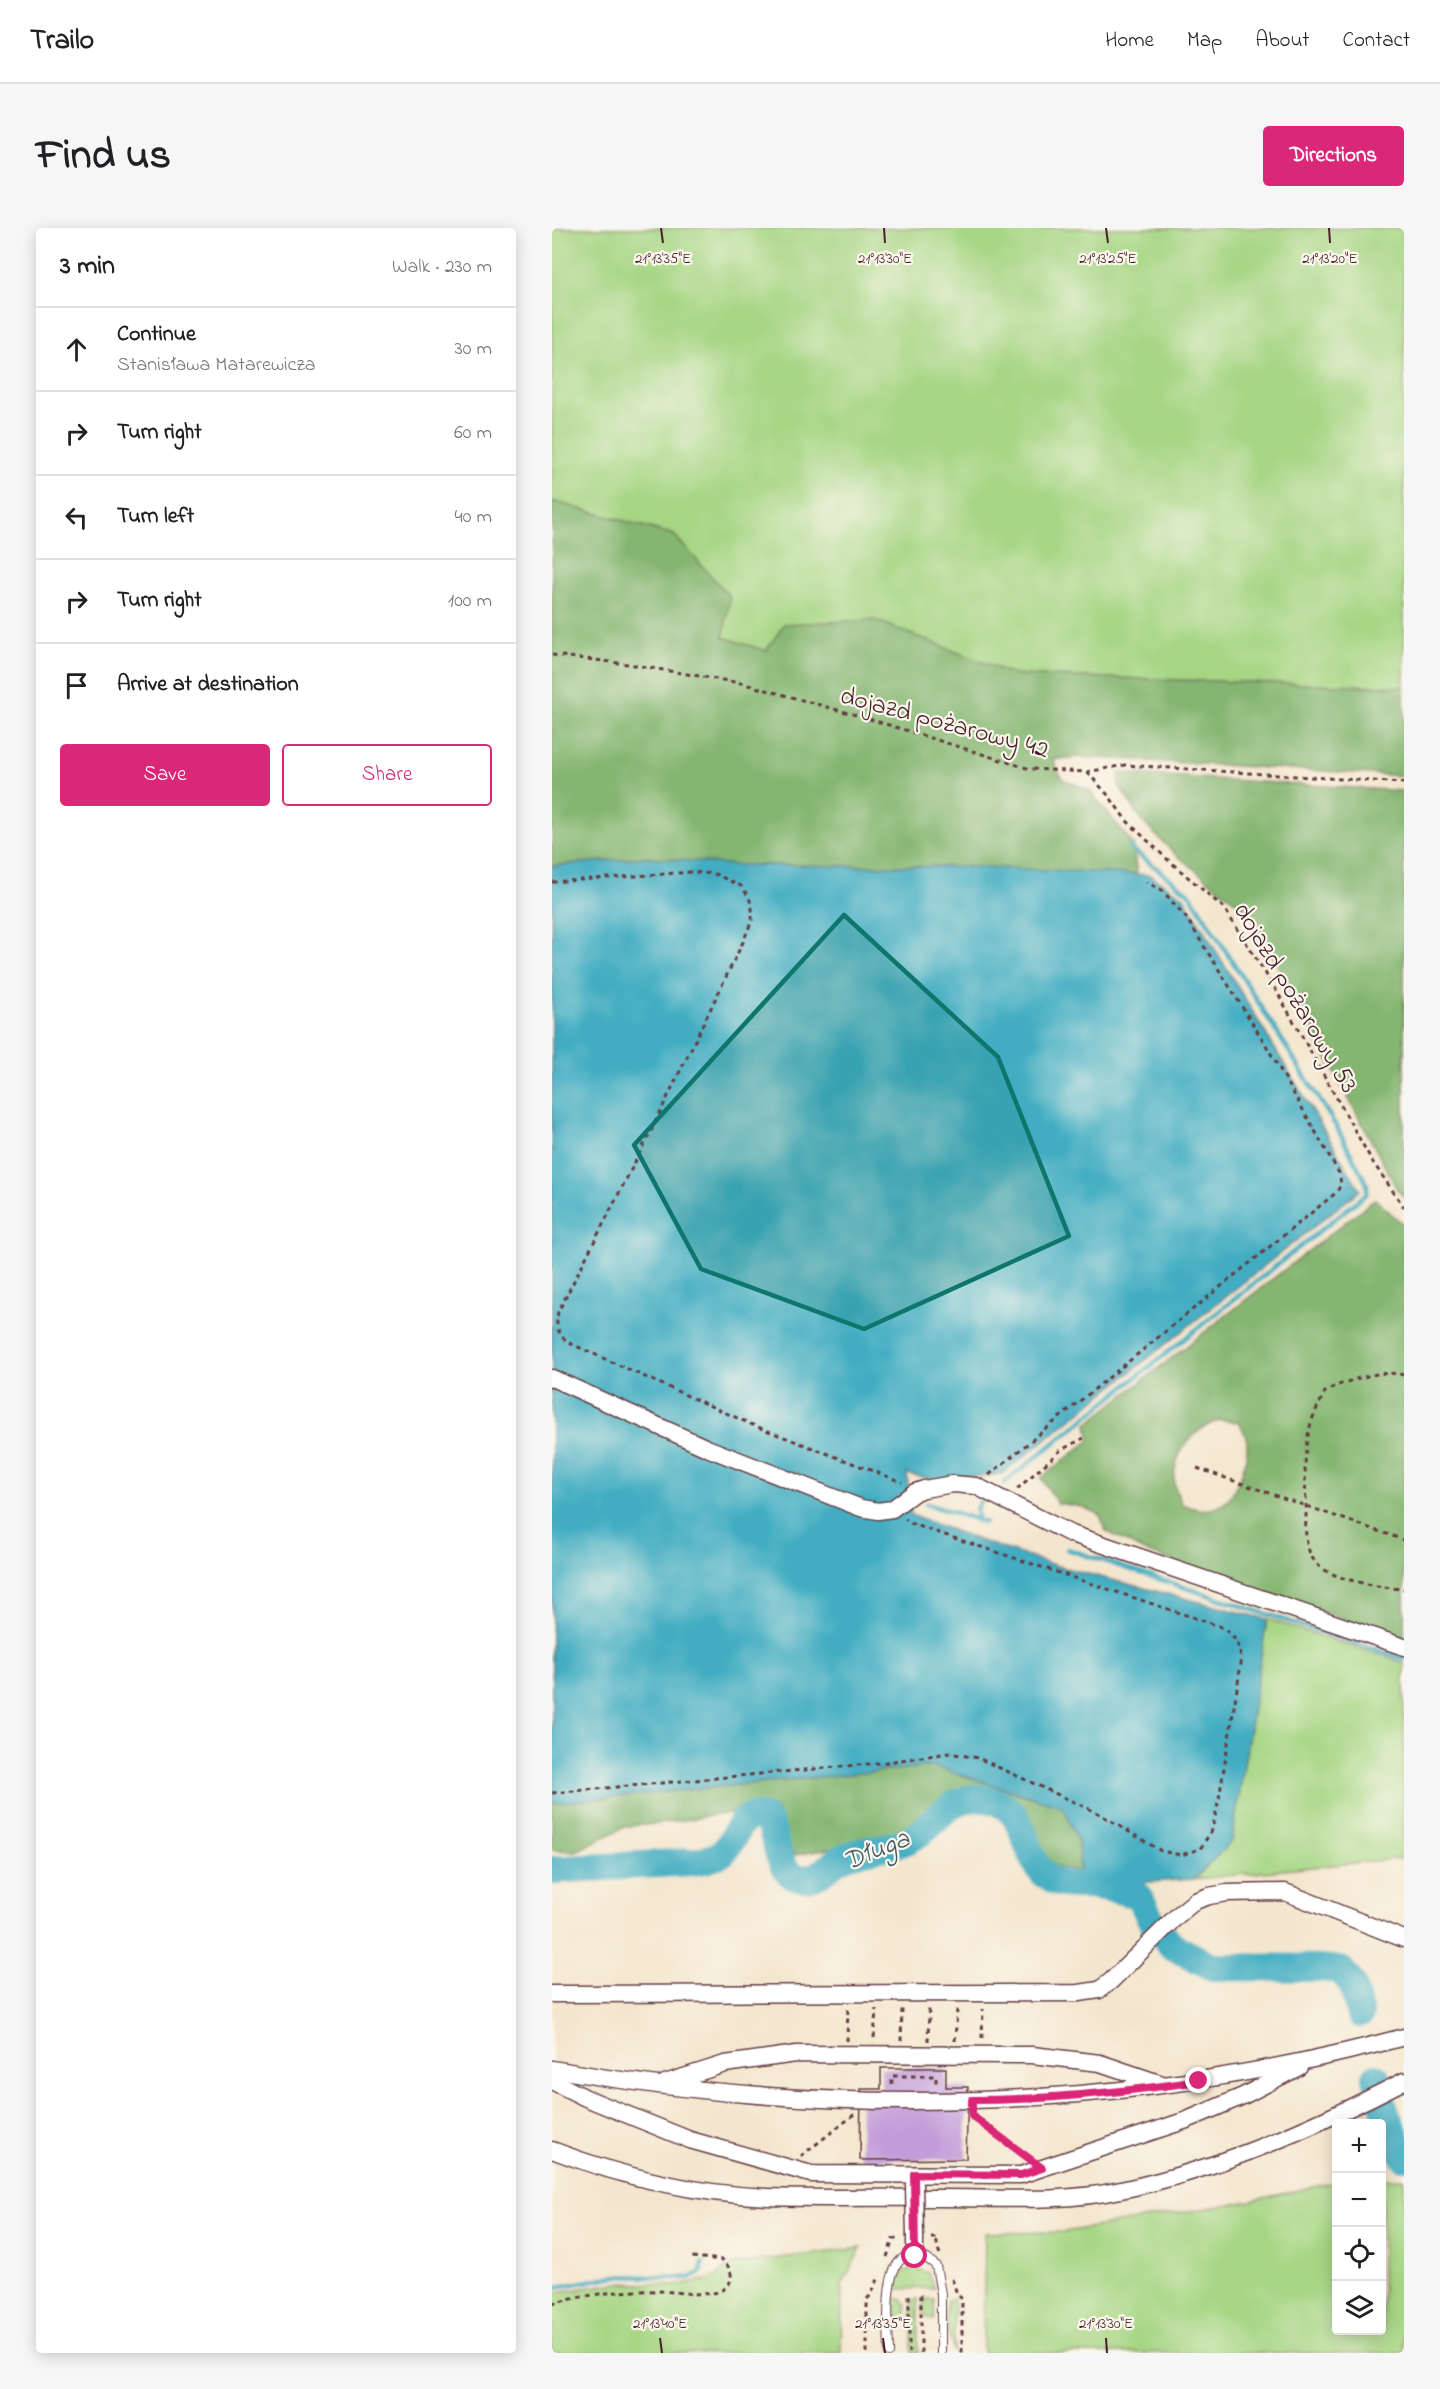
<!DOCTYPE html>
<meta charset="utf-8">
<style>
:root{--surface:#fff;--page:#f6f6f6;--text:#202124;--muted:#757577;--line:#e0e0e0;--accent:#db2777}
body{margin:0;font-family:"Indie Flower",sans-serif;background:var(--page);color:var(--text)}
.controls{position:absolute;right:18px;bottom:18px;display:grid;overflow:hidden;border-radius:6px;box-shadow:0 3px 15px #0003}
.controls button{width:54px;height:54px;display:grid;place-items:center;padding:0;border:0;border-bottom:2px solid var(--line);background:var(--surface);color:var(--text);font:30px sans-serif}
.stop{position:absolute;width:18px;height:18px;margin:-14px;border:4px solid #db2777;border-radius:50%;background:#fff}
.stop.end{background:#db2777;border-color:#fff;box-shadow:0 2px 6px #0008}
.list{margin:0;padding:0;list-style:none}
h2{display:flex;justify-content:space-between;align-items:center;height:78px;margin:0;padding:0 24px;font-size:26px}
h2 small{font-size:20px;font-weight:400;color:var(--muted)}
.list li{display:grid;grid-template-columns:39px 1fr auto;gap:18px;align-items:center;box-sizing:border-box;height:84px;padding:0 24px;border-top:2px solid var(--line)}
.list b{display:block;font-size:22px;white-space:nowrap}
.list p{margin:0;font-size:20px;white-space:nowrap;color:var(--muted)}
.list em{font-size:20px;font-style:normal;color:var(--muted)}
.actions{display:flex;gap:12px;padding:18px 24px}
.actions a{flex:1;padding:14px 0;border:2px solid var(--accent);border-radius:6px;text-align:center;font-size:21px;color:var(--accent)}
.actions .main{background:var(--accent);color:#fff}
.icon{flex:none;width:33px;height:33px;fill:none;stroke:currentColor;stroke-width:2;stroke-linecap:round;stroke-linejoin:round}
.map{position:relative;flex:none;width:852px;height:2125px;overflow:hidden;border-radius:6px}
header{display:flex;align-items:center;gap:36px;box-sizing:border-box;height:84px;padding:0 30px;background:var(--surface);border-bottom:2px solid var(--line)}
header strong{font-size:28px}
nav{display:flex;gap:33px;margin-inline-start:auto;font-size:21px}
.intro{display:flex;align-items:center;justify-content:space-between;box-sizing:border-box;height:144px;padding:0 36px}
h1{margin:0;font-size:42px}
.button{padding:15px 27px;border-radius:6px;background:var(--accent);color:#fff;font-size:21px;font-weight:700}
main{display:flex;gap:36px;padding:0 36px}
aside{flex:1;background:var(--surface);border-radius:6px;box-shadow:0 3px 15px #0003}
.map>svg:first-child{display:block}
.green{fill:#a6d583;stroke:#787a57;stroke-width:1.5}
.forest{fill:#84b671;stroke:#676a4e;stroke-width:1.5;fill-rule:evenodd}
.water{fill:#43adc2;stroke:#466676;stroke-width:1.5}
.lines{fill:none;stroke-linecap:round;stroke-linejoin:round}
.stream{stroke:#43adc2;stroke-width:4.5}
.river{stroke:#43adc2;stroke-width:28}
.building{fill:#c29cd9}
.lane-casing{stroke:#643d43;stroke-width:10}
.street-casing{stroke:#643d43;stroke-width:19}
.path{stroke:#643d43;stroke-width:3;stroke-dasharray:4.5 4.5;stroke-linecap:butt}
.lane{stroke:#fff;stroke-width:8}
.street{stroke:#fff;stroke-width:16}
.street-bridge-casing{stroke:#643d43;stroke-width:19;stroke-linecap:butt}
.street-bridge{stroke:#fff;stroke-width:16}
.route{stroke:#db2777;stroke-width:8}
.marked{fill:#0f766e;fill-opacity:0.2;stroke:#0f766e;stroke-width:4.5;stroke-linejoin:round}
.ticks{fill:none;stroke:#4a1f2b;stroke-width:2}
.labels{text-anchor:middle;stroke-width:4.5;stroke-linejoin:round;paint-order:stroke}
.street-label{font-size:26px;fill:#4a1f2b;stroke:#fbf7ec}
.water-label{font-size:27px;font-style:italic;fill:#475867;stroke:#fbf7ec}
.ticks-label{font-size:15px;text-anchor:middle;fill:#4a1f2b;stroke:#fbf7ec;stroke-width:4.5;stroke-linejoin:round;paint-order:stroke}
</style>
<header>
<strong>Trailo</strong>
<nav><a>Home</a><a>Map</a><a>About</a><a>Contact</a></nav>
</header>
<div class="intro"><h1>Find us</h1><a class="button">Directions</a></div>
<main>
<aside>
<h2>3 min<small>Walk · 230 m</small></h2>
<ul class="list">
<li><svg class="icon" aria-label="ahead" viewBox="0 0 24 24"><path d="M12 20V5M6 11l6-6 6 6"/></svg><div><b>Continue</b><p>Stanisława Matarewicza</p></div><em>30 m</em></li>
<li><svg class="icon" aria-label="right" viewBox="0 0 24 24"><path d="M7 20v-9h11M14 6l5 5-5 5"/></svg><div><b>Turn right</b></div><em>60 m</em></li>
<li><svg class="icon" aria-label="left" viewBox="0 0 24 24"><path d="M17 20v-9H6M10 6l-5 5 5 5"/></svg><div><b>Turn left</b></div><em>40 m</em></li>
<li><svg class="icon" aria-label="right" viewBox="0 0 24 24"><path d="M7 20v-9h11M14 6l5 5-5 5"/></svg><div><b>Turn right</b></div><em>100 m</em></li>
<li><svg class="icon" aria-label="arrive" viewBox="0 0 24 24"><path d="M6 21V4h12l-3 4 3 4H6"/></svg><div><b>Arrive at destination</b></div></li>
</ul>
<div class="actions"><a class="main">Save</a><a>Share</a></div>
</aside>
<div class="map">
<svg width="852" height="2125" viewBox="0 0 852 2125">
<rect width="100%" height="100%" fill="#fbf7ec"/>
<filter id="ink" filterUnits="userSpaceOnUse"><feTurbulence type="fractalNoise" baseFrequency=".0167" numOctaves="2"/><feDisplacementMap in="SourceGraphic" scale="12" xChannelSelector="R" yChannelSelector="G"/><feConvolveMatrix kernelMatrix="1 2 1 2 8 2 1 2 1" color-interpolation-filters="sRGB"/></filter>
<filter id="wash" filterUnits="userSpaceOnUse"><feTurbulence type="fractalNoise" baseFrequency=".008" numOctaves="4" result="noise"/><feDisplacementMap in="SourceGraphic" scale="24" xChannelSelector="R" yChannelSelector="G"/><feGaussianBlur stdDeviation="1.35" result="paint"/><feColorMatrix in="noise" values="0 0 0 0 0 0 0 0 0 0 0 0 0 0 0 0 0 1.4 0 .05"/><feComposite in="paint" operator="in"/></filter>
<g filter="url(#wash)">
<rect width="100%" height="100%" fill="#f4e6ce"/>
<g class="green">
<polygon points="0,0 852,0 852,459 463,447 323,392 214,423 171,409 122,307 0,273"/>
<polygon points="715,1391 852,1435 852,1630 642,1651 680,1613"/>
<polygon points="830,1951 852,1951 852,2125 431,2125 433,2005 512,2004 698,1973 784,1954 784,2102 830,2102"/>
<polygon points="309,2020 290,2057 289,2125 0,2125 0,2065 66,2055 126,2057 159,2051 181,2036"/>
<path d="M363,2040L376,2045L382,2060L343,2061C344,2049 351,2042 363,2040Z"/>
<polygon points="342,2071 349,2071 354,2076 354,2090 352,2091 343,2086"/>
<polygon points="366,2071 366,2125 360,2125 360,2072"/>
<polygon points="376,2071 382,2071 382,2092 371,2087 371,2074"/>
<polygon points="402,2071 402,2125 394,2095 395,2072"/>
</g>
<g class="forest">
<polygon points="0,273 122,307 178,369 171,409 214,423 232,396 323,392 463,447 852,459 852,548 567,531 524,529 501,532 510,551 537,562 581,616 585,647 430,639 184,637 94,629 0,638"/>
<polygon points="567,545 852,563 852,969 845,961 697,684 623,626 591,594 567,558"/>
<path d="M823,971L852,997V1412L594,1324L554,1303L548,1287L531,1279L505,1275L489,1250L538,1212L535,1196ZM668,1192L687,1194C691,1201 695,1208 695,1216C696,1233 683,1272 666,1279C653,1284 642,1281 630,1276C627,1269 622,1260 622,1253C621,1224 642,1200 668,1192Z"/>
<polygon points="381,1538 512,1579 526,1615 528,1643 505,1639 486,1623 480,1593 455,1569 417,1559 388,1571 343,1609 243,1627 233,1616 231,1595 223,1578 105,1596 74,1598 24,1623 0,1622 0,1575"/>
</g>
<polygon class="water" points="94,629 184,637 430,639 598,647 631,668 808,962 450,1246 383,1252 355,1246 359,1287 429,1313 505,1338 715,1391 680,1613 642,1651 584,1655 528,1643 526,1615 512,1579 381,1538 0,1575 0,638"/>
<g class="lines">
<g class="stream">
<polyline points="452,1255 815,965 815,956 784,898 638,666 577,619"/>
<polyline points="374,1276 433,1294"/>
<polyline points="426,1293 424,1281 430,1271"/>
<polyline points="515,1321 852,1431"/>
<polyline points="0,2058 5,2059 63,2048 138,2050 149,2044 151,2035"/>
</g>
<g class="river">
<path d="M0,1642L140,1634C150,1632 162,1631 170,1625C185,1613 182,1589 205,1588C229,1587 218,1645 247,1650C267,1654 275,1637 290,1630C310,1621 332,1621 352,1614C386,1601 395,1559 442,1573C479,1585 469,1632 498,1651C510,1659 525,1656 538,1657C554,1659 572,1663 587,1668L601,1696L620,1718L661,1739L769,1740L789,1742L800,1756L808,1786"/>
<polyline points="824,1849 832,1880 852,1929"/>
</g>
</g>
<g id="blocks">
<polygon class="building" points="329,1840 394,1840 394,1859 416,1859 414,1931 308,1932 309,1861 329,1861"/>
</g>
</g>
<g filter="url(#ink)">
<use href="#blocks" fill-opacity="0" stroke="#643d43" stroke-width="1.5"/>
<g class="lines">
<g class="lane-casing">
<path id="lane" d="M337,2125C337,2104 329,2028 359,2028C371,2028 376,2030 384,2038L389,2066V2125"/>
</g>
<g class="street-casing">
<g id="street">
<polyline points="0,1150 155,1220 309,1280 326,1283 340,1281 363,1264 372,1261 401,1256 424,1258 517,1305 852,1419"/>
<polyline points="0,1766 527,1765 547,1762 559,1753 625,1688 643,1673 657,1668 675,1665 733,1664 852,1711"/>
<path d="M0,1841C282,1891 575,1884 852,1809"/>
<polyline points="0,1853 34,1870 138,1912 259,1946 469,1947 635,1892 691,1868 747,1839"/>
<polyline points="113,1855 173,1836 244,1826 480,1827 548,1835 610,1856"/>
<path d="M0,1922C68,1948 143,1966 216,1969C274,1971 331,1969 389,1970C449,1970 510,1975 569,1962C669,1941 762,1899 852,1853"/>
<polyline points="363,2009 363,2028"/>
</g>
</g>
<g class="path">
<polyline points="0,427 76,436 189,455 311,489 478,541 535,544 573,537 852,555"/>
<polyline points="535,544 557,568 574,592 615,631 672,680 724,762 820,933 852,979"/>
<path d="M0,654L139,644L163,646L189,658L197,669L200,680V692L191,714L99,903L6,1084C3,1098 6,1105 15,1114L203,1198L350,1254"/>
<path d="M852,1147C835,1143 824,1146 807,1150C798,1153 781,1158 773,1164C771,1167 769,1173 767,1176C750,1208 753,1240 754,1275C755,1296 749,1318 765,1336C780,1352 831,1360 852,1361"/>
<polyline points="645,1240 852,1312"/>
<polyline points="437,1247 785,964 789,956 787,945 714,817 635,691 610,662 594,654"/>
<polyline points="465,1261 509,1222 532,1210"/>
<path d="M0,1565L328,1535L397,1525L426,1530L546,1585L609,1623L629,1627L648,1621L660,1602L667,1571L689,1436C689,1417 683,1407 667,1398L360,1296L353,1291"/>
<polyline points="322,1810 324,1781"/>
<polyline points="430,1810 431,1781"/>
<polyline points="295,1813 296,1780"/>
<polyline points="349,1813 350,1781"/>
<polyline points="376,1813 377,1781"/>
<polyline points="403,1813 405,1781"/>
<polyline points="340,1856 340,1848 384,1848 384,1858"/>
<polyline points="420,1886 474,1928"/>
<polyline points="249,1928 303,1886"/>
<polyline points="379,2010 385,2010 385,2019 388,2026"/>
<polyline points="335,2029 341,2011 348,2011"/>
<polyline points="400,2051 405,2066 410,2071 410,2125"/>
<polyline points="357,2067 357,2125"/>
<path d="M0,2076C34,2066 70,2062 106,2063C121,2063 157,2070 170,2062C184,2054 180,2041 171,2032L140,2029"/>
<polyline points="315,2125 315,2071 319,2067 327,2049"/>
<polyline points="369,2125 369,2066"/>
</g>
<use href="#lane" class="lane"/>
<use href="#street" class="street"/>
<g class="street-bridge-casing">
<polyline id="street-bridge" points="362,1956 363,2009"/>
</g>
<use href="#street-bridge" class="street-bridge"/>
</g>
</g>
<g class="lines" filter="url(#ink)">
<path class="route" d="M363,2028L362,1946L469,1947L490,1940L420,1888V1872C497,1872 572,1864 647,1853"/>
</g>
<path class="marked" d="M292,687L446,829L517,1008L312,1101L149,1041L82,917Z"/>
<path class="ticks" d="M109,0L111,15M332,0L333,15M554,0L556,15M777,0L778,15M108,2110L110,2125M331,2110L333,2125M554,2110L555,2125"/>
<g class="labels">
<g class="street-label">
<text transform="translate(393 493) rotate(15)" y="9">dojazd pożarowy 42</text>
<text transform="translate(745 769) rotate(59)" y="9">dojazd pożarowy 53</text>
</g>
<g class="water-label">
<text transform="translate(324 1621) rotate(-22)" y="9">Długa</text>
</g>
</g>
<g class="ticks-label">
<text x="111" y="35">21°13'35"E</text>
<text x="333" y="35">21°13'30"E</text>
<text x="556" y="35">21°13'25"E</text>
<text x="778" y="35">21°13'20"E</text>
<text x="108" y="2100">21°13'40"E</text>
<text x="331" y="2100">21°13'35"E</text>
<text x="554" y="2100">21°13'30"E</text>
</g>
</svg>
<div class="controls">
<button>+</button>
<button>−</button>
<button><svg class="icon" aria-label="locate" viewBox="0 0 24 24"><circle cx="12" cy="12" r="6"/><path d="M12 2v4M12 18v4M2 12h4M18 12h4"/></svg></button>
<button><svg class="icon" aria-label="layers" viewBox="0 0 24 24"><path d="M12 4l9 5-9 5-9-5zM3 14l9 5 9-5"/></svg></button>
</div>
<div class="stop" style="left:363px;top:2028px"></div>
<div class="stop end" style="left:647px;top:1853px"></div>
</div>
</main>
